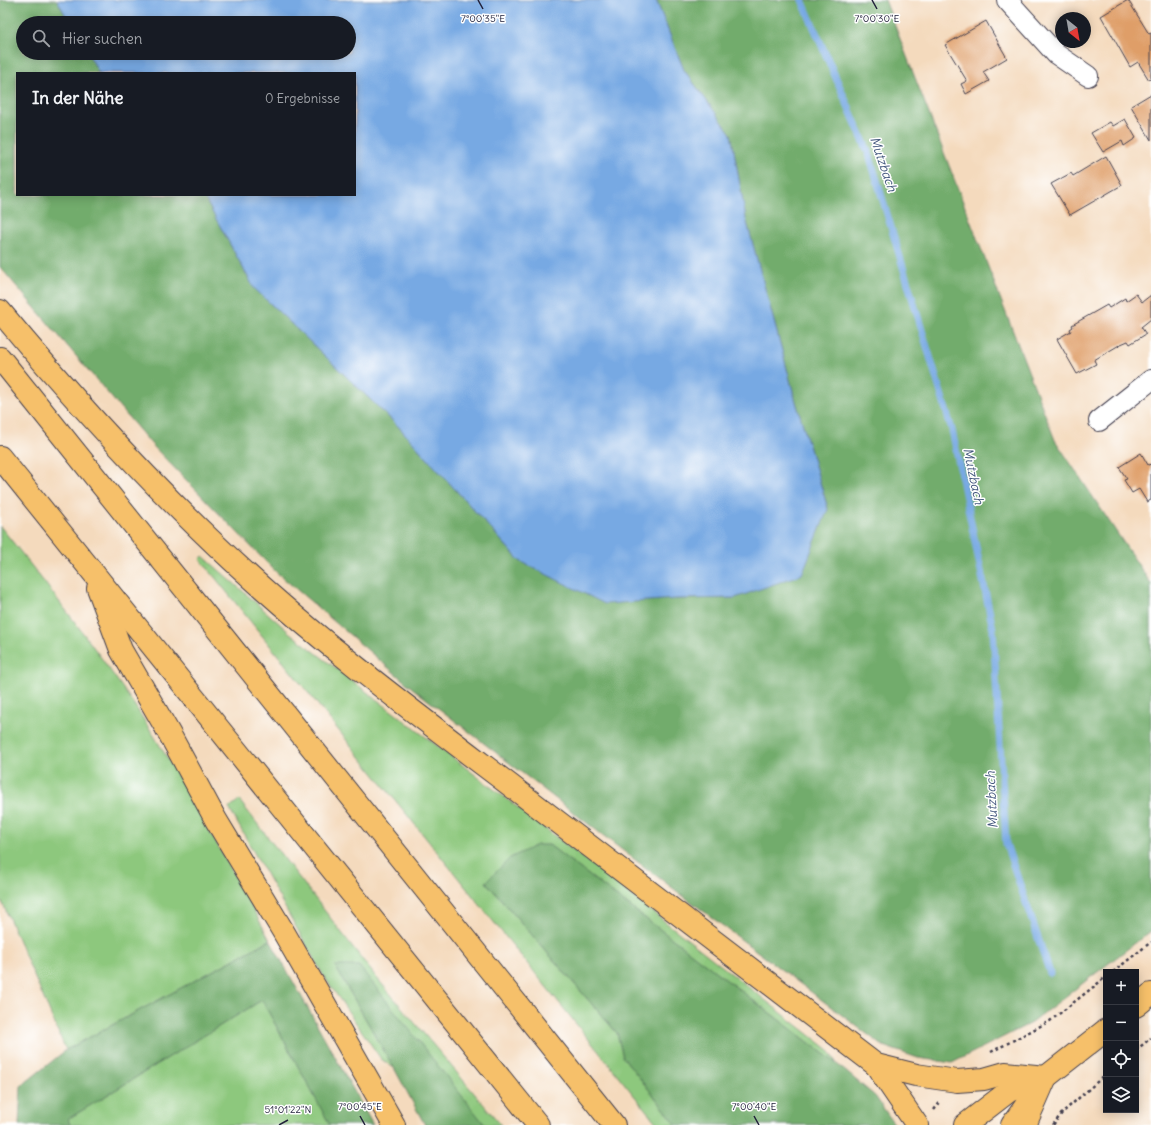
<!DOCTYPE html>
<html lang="de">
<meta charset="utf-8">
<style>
:root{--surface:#171b24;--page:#242831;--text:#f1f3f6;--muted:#9ea1a6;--line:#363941}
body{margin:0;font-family:Delius,sans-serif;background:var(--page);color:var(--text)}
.controls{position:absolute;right:12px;bottom:12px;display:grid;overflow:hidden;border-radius:0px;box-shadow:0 2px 10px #0003}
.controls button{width:36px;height:36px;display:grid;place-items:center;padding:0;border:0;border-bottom:1px solid var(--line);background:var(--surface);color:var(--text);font:20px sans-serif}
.compass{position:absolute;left:1055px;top:12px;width:36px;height:36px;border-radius:50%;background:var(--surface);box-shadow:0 2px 10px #0003;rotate:149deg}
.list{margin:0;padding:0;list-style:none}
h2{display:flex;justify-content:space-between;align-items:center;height:52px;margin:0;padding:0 16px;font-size:17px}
h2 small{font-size:13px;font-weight:400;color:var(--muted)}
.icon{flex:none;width:22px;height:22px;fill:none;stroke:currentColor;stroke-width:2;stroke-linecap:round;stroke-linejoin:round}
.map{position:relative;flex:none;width:1151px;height:1125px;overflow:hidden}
.search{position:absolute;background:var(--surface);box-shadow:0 2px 10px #0003;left:16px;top:16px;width:340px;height:44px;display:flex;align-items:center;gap:10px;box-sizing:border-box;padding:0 14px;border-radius:22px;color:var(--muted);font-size:15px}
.panel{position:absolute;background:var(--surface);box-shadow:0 2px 10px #0003;left:16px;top:72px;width:340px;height:124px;border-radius:0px}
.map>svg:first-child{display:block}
.green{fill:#8dc87d;stroke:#58755c}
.forest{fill:#72ac6c;stroke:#4a6754}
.water{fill:#77a9e3;stroke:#4c668f}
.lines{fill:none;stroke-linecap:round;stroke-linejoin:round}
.stream{stroke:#77a9e3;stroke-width:7}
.building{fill:#df9e68}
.minor-casing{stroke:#423e4e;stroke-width:22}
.primary-casing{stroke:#423e4e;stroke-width:24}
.motorway-casing{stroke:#423e4e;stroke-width:24}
.path{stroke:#423e4e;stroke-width:2.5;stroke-dasharray:3 3;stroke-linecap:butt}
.minor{stroke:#fff;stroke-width:20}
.primary{stroke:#f6c06b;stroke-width:22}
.motorway{stroke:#f6c06b;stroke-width:22}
.ticks{fill:none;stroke:#22223b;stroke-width:1.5}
.labels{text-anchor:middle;stroke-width:3;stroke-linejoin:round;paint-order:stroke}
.water-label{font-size:13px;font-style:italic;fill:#44587e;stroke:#fff}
.ticks-label{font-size:10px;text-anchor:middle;fill:#22223b;stroke:#fff;stroke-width:3;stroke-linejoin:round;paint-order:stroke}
</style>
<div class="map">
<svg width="1151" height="1125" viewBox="0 0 1151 1125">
<rect width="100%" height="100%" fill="#fff"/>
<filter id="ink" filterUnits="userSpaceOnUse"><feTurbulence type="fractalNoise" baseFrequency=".025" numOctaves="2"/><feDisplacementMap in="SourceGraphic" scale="8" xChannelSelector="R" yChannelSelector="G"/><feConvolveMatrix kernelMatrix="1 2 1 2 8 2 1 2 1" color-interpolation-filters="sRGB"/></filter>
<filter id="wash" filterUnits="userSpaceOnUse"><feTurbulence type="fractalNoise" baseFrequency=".012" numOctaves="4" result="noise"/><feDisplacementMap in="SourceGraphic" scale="16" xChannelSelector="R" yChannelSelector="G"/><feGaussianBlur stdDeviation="0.9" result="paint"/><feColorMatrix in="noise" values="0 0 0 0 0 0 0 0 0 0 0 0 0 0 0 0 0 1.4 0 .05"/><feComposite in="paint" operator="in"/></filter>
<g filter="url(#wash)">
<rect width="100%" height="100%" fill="#f4dabd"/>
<g class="green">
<path d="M0,526C47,585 93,644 135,706C184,781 226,861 270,940L66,1050L0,897Z"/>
<polygon points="203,556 290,633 581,856 829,1050 837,1064 549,845 510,858 486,882 617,1033 623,1057 677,1125 658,1125 200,559"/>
<polygon points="239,800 376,977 501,1125 485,1125 335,966 394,1068 381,1059 323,975 229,808"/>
<polygon points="262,1000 330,1125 70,1125 68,1119"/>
</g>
<g class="forest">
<polygon points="0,0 57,0 70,23 23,23 23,53 88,53 99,73 17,73 17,195 203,195 254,288 397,425 520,561 676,599 735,598 828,509 796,402 746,219 731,134 684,70 656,0 885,0 1055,440 1151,584 1151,931 1031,1023 952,1063 918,1058 883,1046 622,850 411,687 275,571 153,446 0,267"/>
<polygon points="537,845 549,845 837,1064 875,1096 895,1125 677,1125 623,1057 617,1033 486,882 510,858"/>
<polygon points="270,940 373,1125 330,1125 262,1000 68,1119 70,1125 19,1125 21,1086 66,1050"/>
<polygon points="335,966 359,966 485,1125 425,1125 394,1068"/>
</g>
<polygon class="water" points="57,0 656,0 684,70 731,134 746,219 796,402 828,509 802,574 735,598 676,599 605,604 520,561 397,425 254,288 203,195 355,195 355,73 99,73 88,53 349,53 349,23 70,23"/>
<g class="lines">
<polyline class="stream" points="802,0 869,154 952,430 993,629 1006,844 1050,973"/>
</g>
<g id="blocks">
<g class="building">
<polygon points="1128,0 1149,34 1151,33 1151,78 1149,80 1138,62 1130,67 1101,16"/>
<polygon points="986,21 1007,58 983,72 989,81 966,94 961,84 967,81 945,45"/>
<polygon points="1151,94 1151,140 1131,106"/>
<polygon points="1125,119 1136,138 1124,146 1122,141 1103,152 1091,133 1110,122 1113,126"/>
<polygon points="1106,156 1122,185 1070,215 1051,184 1071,173 1073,176"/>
<polygon points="1136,294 1142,302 1151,295 1151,319 1141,327 1146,334 1130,344 1128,341 1121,344 1094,360 1096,364 1077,374 1057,339 1071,331 1070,329 1073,327 1072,325 1107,305 1109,308 1125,298 1126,301"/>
<polygon points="1141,453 1148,465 1151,464 1151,500 1147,502 1139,489 1132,493 1124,480 1127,479 1119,467"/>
</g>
</g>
</g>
<g filter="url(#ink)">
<use href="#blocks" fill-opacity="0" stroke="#423e4e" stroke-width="1"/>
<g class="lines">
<g class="minor-casing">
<g id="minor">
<polyline points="1007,0 1056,54 1088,76"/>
<polyline points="1099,421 1151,380"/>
</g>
</g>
<g class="primary-casing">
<g id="primary">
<polyline points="1136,1006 1151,994"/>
<polyline points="965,1125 1009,1091 1046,1077"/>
<polyline points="1012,1125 1046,1077 1106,1030"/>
</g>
</g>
<g class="motorway-casing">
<g id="motorway">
<path d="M0,311C73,399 150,484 234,562C322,644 419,716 515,789C635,881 756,973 876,1065L917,1125"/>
<polyline points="0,358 614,1125"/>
<polyline points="0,457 538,1125"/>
<polyline points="98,588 121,650 169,733 216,820 283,931 394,1125"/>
<polyline points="876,1065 916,1075 957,1081 984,1079 1005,1073 1046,1077 1025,1125"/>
</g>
</g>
<g class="path">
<polyline points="1113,972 1151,942"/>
<polyline points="1136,1050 1151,1038"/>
<polyline points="991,1052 1050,1021 1106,977"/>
<polyline points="934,1110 941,1101"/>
<polyline points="1053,1125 1063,1112 1106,1074"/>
</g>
<use href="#minor" class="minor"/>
<use href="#primary" class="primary"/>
<use href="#motorway" class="motorway"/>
</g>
</g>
<path class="ticks" d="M478,0L483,9M872,0L877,9M360,1116L365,1125M754,1116L759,1125M279,1125L288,1120"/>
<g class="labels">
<g class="water-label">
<text transform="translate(884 164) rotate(71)" y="5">Mutzbach</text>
<text transform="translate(974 476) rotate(78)" y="5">Mutzbach</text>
<text transform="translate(991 800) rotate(-93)" y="5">Mutzbach</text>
</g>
</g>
<g class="ticks-label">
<text x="483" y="22">7°00'35"E</text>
<text x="877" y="22">7°00'30"E</text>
<text x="360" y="1110">7°00'45"E</text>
<text x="754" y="1110">7°00'40"E</text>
<text x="288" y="1113">51°01'22"N</text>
</g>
</svg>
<div class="controls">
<button>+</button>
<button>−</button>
<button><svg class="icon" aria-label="locate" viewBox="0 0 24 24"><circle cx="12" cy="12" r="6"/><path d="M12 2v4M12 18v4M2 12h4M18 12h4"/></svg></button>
<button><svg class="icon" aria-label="layers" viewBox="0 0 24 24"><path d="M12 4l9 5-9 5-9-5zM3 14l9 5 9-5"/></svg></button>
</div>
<svg class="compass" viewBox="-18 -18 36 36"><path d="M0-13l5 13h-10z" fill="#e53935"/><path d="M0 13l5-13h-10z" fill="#9ea1a6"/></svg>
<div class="search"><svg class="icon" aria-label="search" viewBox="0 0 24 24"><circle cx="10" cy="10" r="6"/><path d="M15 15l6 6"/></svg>Hier suchen</div>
<section class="panel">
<h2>In der Nähe<small>0 Ergebnisse</small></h2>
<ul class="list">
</ul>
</section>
</div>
